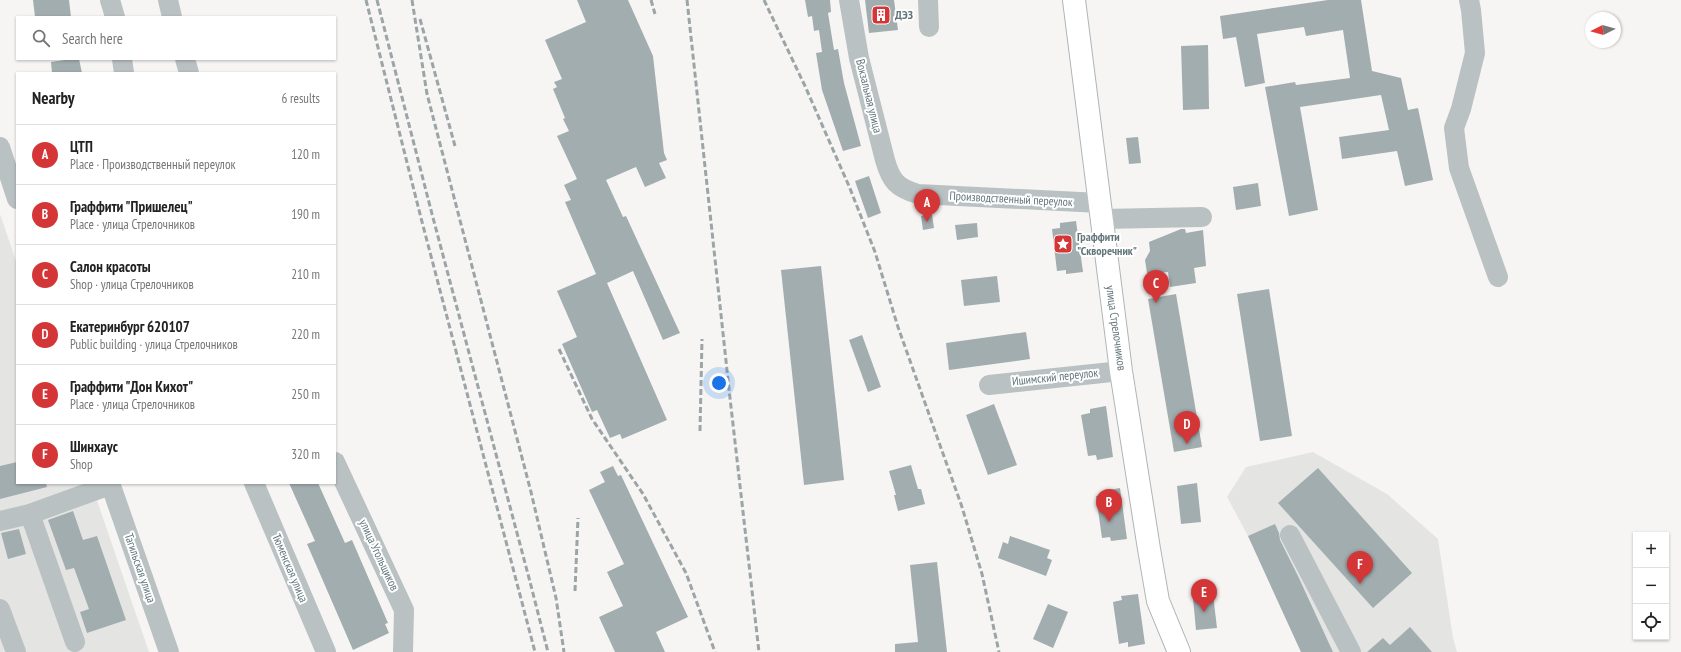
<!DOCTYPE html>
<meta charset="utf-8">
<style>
:root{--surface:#fff;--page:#f2f2f2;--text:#222;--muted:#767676;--line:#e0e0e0;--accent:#d43536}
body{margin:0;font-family:"PT Sans Narrow",sans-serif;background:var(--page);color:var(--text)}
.controls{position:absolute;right:12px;bottom:12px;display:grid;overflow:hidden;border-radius:0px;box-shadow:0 1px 3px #0004}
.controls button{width:36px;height:36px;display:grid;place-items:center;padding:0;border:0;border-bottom:1px solid var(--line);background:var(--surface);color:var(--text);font:20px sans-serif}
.compass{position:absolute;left:1585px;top:12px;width:36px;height:36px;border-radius:50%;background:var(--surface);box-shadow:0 1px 3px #0004;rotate:265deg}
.you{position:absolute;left:719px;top:383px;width:14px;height:14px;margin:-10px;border:3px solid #fff;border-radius:50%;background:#1a73e8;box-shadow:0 0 0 6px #1a73e833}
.badge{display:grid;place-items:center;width:26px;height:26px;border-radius:50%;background:var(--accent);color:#fff;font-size:13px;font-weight:700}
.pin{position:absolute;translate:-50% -33px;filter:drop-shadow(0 1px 2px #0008)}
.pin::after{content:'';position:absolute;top:21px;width:14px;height:12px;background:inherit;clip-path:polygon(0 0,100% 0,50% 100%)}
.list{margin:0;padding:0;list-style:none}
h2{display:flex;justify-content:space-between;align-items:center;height:52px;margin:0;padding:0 16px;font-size:17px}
h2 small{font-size:13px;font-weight:400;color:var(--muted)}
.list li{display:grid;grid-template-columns:26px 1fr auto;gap:12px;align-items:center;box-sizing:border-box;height:60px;padding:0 16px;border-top:1px solid var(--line)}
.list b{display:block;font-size:15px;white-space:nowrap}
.list p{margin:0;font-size:13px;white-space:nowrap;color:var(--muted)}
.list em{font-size:13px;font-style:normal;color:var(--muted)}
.icon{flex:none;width:22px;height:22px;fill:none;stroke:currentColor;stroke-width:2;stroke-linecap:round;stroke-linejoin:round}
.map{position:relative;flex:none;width:1681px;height:652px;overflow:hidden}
.search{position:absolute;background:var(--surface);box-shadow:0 1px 3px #0004;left:16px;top:16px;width:320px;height:44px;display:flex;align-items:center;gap:10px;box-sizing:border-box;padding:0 14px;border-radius:0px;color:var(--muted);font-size:15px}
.panel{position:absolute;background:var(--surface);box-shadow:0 1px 3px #0004;left:16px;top:72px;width:320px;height:412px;border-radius:0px}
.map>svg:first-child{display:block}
.built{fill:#e4e5e3}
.building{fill:#a2adaf}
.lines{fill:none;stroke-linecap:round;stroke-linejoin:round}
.major-casing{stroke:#aeb5b7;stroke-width:24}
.minor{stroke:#bac1c2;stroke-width:20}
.major{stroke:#fff;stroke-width:22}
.rail{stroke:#9ba4a7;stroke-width:3;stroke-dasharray:6 3;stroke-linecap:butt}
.labels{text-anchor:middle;stroke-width:4;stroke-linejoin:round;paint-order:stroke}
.poi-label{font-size:12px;font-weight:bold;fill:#63777b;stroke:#fff;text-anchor:start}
.street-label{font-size:12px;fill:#63777b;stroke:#fff}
</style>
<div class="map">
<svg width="1681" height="652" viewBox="0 0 1681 652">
<rect width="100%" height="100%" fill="#f6f5f3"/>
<g class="built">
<polygon points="0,214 17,264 17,483 91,483 149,652 0,652"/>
<polygon points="1313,452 1387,494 1438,539 1453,638 1457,652 1301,652 1248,536 1227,497 1246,467"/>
</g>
<g class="building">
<polygon points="33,0 69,0 71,17 35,17"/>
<polygon points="577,0 628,0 653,56 664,153 667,160 659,163 666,178 645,187 636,167 606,180 623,217 626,216 680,333 663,340 633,271 607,283 667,420 622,439 620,434 610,438 597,410 592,412 562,344 577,337 557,291 596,274 565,202 571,200 564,185 577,179 557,136 569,131 563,119 565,118 553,89 557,87 554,82 562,79 545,40 586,22"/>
<polygon points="805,0 830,0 831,12 828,13 834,50 838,49 844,83 861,146 843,151 822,90 816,53 822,52 819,30 814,31 812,16 808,17"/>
<polygon points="865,0 894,0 898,30 869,33"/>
<polygon points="1328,0 1361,0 1372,71 1401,78 1408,110 1418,108 1433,180 1405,186 1397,151 1342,159 1339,137 1389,130 1381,95 1300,107 1318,210 1289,216 1265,87 1295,82 1296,85 1350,78 1343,30 1306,36 1304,27 1257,34 1265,83 1245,87 1236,37 1223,39 1220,16"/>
<polygon points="1208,45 1209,109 1183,110 1181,46"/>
<polygon points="72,59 79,59 82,73 52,73 51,62"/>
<polygon points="1138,137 1141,163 1129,164 1126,138"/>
<polygon points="869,176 881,213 868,218 855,181"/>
<polygon points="1258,183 1261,206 1236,210 1233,187"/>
<polygon points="932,214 934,228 923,230 921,216"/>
<polygon points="1076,221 1083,272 1066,274 1066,270 1057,271 1052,229 1060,228 1060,223"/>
<polygon points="977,223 978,237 957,240 955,225"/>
<polygon points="1181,229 1185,229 1186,233 1203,230 1206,266 1194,268 1196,283 1170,287 1168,272 1151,274 1147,273 1145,260 1150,251 1149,242"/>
<polygon points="821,266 844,480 804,485 781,270"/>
<polygon points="997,276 1000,302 964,306 961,280"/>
<polygon points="1269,289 1292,436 1260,441 1237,294"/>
<polygon points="1176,294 1202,447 1174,452 1148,299"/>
<polygon points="1026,332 1030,359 949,370 946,343"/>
<polygon points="862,335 881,387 868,392 849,340"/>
<polygon points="994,404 1017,465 988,475 966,415"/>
<polygon points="1106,406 1113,457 1097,460 1096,455 1088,456 1081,415 1090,413 1090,409"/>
<polygon points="17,462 17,483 46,483 47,487 0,499 0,466"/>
<polygon points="911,465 918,489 921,489 925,504 898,511 894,495 896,495 889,471"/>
<polygon points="613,466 618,476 621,475 688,617 656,632 665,652 615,652 599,617 623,606 607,572 624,564 589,490 605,482 600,472"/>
<polygon points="1318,468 1412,573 1373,608 1278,503"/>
<polygon points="289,483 318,483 345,543 352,540 388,623 385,624 389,633 353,650 307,544 315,541"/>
<polygon points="1197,483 1201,522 1181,524 1177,486"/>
<polygon points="1120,488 1127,539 1111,541 1110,537 1102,538 1096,496 1104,495 1104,491"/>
<polygon points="73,511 83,540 97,536 126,620 87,633 80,612 89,609 74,568 66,570 48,520"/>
<polygon points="1275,524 1279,533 1280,540 1298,576 1333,652 1301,652 1248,536"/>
<polygon points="19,529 26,554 8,559 1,533"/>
<polygon points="1010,536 1050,550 1047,558 1052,560 1046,576 998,558 1003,542 1008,544"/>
<polygon points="937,562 947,652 895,652 895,644 918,642 910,565"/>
<polygon points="1212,586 1217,628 1196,630 1192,588"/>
<polygon points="1138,594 1145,644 1128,647 1128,642 1119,644 1113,602 1122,600 1121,596"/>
<polygon points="1048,604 1068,612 1053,648 1033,639"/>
<polygon points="1410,627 1432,652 1367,652 1383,638 1390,645"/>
</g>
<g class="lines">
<g class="major-casing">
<polyline id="major" points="1074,0 1121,371 1149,549 1158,601 1179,652"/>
</g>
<g class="minor">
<polyline points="110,0 115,17"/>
<polyline points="168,0 172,17"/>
<path d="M849,0L859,58L885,160C891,181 897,188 918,194L1100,203"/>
<polyline points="928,0 929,27"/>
<polyline points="1469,0 1471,10 1475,53 1461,109 1454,128 1459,168 1498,277"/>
<polyline points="122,59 124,73"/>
<polyline points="185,59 189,73"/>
<polyline points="0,147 17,199"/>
<polyline points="1102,219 1202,217"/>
<polyline points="989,385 1121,371"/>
<polyline points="335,462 404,610 403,652"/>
<polyline points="110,483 169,652"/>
<polyline points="254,483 326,652"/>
<polyline points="30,514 75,642"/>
<polyline points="0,521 30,514 110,485"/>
<polyline points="1290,535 1351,652"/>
<polyline points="0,609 16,652"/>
</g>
<use href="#major" class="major"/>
<g class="rail">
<polyline points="366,0 421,218 535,652"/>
<polyline points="377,0 432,214 529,578 548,652"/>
<polyline points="412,0 427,94 531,492 556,598 564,652"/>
<polyline points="651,0 655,14"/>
<polyline points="687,0 730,398 759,652"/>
<polyline points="764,0 805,86 849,186 875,252 898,327 962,507 982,574 999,652"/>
<polyline points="420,19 455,146"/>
<polyline points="559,349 592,419 643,494 686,573 715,652"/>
<polyline points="700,431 702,339"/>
<polyline points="575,591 578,518"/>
</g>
</g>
<defs>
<g id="building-square" transform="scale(1)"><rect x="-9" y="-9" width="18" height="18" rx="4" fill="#d43536" stroke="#fff"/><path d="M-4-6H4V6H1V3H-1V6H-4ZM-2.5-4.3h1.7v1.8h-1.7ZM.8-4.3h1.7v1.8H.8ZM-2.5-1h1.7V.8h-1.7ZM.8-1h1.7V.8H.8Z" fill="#fff"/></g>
<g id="sight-square" transform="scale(1)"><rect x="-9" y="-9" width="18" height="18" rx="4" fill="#d43536" stroke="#fff"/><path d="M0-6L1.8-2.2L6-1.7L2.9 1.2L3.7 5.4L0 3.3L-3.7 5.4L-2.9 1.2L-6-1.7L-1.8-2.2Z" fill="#fff"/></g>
</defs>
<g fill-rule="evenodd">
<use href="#building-square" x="881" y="15"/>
<use href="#sight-square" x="1063" y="244"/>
</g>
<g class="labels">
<g class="poi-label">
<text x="895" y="19">ДЭЗ</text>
<text x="1077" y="241">Граффити<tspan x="1077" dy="14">"Скворечник"</tspan></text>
</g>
<g class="street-label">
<text transform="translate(869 96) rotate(76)" y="4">Вокзальная улица</text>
<text transform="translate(1011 199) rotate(3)" y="4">Производственный переулок</text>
<text transform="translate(1116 328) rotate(82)" y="4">улица Стрелочников</text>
<text transform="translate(1055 377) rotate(-6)" y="4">Ишимский переулок</text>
<text transform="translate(379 555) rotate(65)" y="4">улица Угольщиков</text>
<text transform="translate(140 568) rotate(71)" y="4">Тагильская улица</text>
<text transform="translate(290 568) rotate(67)" y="4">Тюменская улица</text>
</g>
</g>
</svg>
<div class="controls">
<button>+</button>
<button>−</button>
<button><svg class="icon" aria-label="locate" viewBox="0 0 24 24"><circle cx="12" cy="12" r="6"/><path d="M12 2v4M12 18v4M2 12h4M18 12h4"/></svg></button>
</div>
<svg class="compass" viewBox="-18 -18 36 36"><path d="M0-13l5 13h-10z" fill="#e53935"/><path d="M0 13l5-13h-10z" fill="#767676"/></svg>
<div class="you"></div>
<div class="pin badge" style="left:927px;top:222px">A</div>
<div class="pin badge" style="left:1109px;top:522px">B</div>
<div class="pin badge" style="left:1156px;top:303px">C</div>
<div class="pin badge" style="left:1187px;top:444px">D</div>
<div class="pin badge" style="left:1204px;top:612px">E</div>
<div class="pin badge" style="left:1360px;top:584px">F</div>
<div class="search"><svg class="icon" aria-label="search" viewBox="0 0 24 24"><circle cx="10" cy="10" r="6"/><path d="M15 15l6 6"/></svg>Search here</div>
<section class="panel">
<h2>Nearby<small>6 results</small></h2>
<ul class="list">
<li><span class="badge">A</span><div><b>ЦТП</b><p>Place · Производственный переулок</p></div><em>120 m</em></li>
<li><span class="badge">B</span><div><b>Граффити &quot;Пришелец&quot;</b><p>Place · улица Стрелочников</p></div><em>190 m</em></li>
<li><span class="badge">C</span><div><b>Салон красоты</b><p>Shop · улица Стрелочников</p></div><em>210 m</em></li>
<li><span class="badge">D</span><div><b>Екатеринбург 620107</b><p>Public building · улица Стрелочников</p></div><em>220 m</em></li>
<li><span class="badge">E</span><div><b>Граффити &quot;Дон Кихот&quot;</b><p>Place · улица Стрелочников</p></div><em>250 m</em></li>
<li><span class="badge">F</span><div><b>Шинхаус</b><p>Shop</p></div><em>320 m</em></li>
</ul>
</section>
</div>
